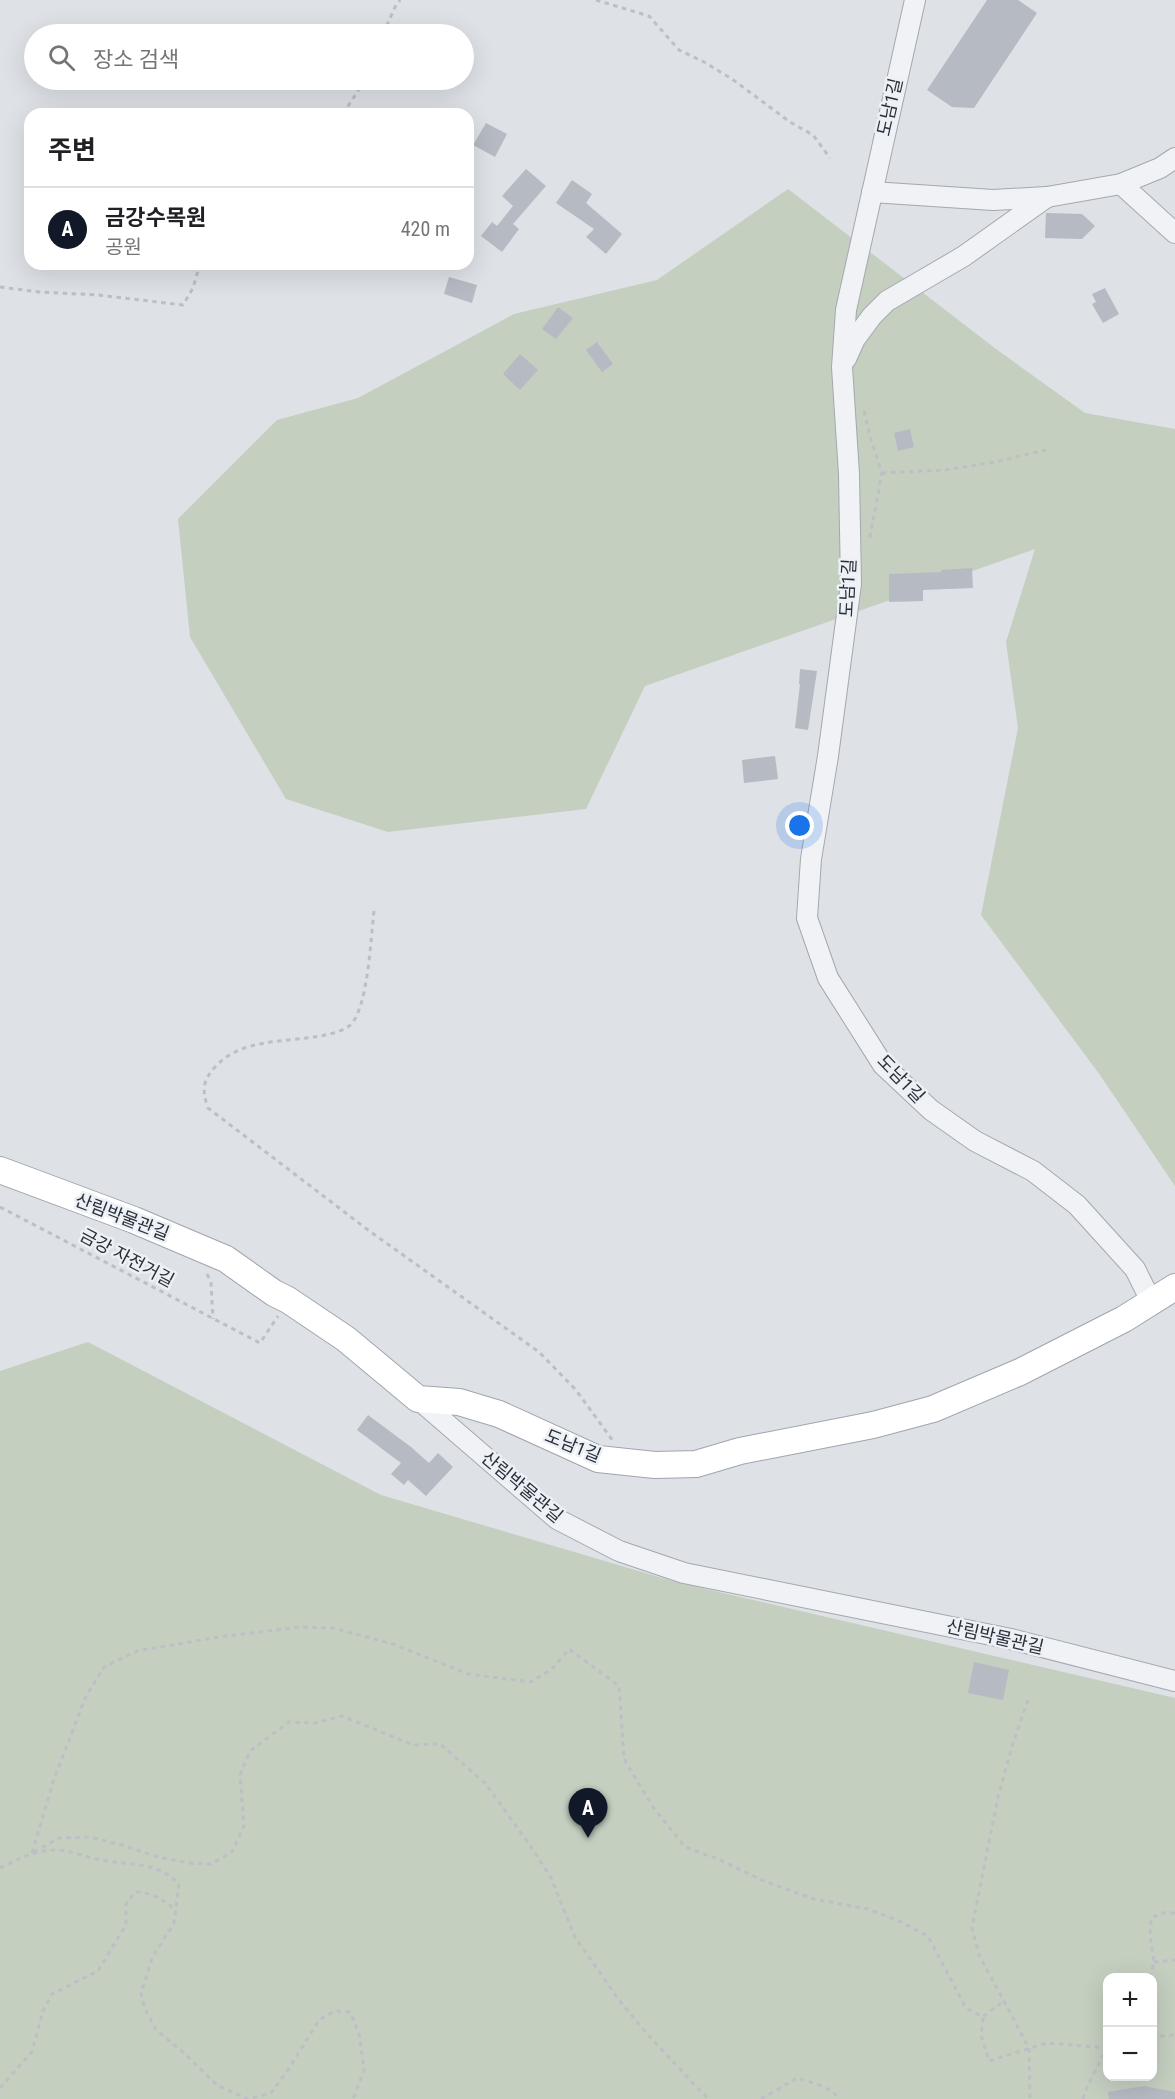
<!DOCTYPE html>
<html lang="ko">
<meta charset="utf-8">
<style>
:root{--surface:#fff;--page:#f2f2f2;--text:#202124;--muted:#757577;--line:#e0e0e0;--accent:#111827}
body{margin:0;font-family:"Roboto Condensed","Noto Sans KR",sans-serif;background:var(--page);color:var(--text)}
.controls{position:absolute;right:18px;bottom:18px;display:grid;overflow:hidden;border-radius:12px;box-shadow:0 6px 24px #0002}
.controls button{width:54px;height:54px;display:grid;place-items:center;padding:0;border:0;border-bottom:2px solid var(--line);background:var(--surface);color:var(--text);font:30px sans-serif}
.you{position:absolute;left:800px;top:826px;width:21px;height:21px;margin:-15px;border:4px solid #fff;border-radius:50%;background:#1a73e8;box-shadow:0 0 0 9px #1a73e833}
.badge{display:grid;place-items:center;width:39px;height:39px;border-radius:50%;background:var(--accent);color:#fff;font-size:20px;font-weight:700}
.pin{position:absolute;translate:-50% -50px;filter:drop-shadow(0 2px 3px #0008)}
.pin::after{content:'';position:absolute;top:32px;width:21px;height:18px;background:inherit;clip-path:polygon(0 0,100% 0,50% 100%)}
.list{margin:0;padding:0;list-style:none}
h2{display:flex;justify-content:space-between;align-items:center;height:78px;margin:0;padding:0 24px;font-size:26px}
h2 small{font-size:20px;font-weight:400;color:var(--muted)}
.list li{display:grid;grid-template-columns:39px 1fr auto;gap:18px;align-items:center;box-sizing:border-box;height:84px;padding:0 24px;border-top:2px solid var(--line)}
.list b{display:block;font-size:22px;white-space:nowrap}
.list p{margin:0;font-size:20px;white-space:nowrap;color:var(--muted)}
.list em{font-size:20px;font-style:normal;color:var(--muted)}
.icon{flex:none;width:33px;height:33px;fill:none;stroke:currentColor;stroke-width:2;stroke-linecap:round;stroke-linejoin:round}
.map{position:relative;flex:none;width:1175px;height:2099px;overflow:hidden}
.search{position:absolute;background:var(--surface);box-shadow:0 6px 24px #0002;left:24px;top:24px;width:450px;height:66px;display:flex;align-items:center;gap:15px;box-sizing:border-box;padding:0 21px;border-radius:33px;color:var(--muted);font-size:22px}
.panel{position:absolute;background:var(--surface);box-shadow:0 6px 24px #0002;left:24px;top:108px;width:450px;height:162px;border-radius:18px}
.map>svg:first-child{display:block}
.green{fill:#c4cfc0;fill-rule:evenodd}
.building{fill:#b6bac2}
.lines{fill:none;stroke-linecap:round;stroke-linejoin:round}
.minor-casing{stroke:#a4a8af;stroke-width:22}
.major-casing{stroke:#9fa5b0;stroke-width:28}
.path{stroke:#bcbfc5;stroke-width:3;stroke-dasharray:4.5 4.5;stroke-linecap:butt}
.minor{stroke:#f0f2f5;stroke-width:20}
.major{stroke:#fff;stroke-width:26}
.labels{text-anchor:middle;stroke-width:5;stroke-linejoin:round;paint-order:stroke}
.street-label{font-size:18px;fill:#292f3b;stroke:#edf0f4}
</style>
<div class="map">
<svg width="1175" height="2099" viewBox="0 0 1175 2099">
<rect width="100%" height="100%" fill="#dee1e6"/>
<g class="green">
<polygon points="788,189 996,349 1085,413 1175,429 1175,1186 1100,1075 981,915 1018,728 1006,642 1035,549 645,686 586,809 388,832 286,799 190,637 178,519 277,420 358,398 514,314 657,280"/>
<path d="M88,1342L381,1495L676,1582L1175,1698V2099H0V1371ZM1108,1978H1152V2076H1108Z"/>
</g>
<g class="building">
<polygon points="987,0 1018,0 1037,13 974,108 952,107 927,90"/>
<polygon points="486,123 507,134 495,157 473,145"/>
<polygon points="526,169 546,186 513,224 519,229 502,252 481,236 492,222 497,226 513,206 502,196"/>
<polygon points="572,180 592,194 586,203 622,234 606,254 586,237 594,229 556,203"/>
<polygon points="1046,213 1082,214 1095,226 1082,239 1045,238"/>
<polygon points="449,277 477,285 472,303 444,294"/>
<polygon points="1105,288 1119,314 1103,323 1092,304 1096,302 1092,294"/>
<polygon points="558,307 573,318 556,339 542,329"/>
<polygon points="597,342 613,364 602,372 586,350"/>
<polygon points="520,354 538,370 520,390 503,374"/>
<polygon points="910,429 914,447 898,451 894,433"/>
<polygon points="972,568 973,588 923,590 923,601 889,602 889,574 941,572 941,570"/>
<polygon points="800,669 817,671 808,730 795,728 800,684 799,684"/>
<polygon points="775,756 778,779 744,783 742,760"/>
<polygon points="368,1415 411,1447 429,1463 438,1453 453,1467 426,1496 408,1480 404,1485 391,1474 401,1463 357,1430"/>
<polygon points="974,1662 1009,1670 1003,1700 968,1693"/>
<polygon points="1144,2086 1175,2092 1175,2099 1109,2099 1108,2092"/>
</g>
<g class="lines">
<g class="minor-casing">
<g id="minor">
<polyline points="915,0 846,310 842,367 849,474 851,584 828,756 811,859 807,918 828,978 883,1065 931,1110 975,1141 1033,1171 1077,1205 1135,1269 1151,1301"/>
<polyline points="1121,184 1175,233"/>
<polyline points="872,192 993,200 1047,197 1121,184 1160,168 1175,158"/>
<polyline points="846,359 855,339 872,316 887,301 964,256 1047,197"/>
<polyline points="418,1399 557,1519 619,1551 684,1573 1011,1639 1175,1681"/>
</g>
</g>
<g class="major-casing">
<polyline id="major" points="0,1170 134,1220 226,1259 274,1293 288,1300 346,1339 418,1399 459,1402 499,1414 598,1459 655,1465 696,1464 740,1451 873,1425 933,1409 1020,1372 1124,1319 1175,1287"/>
</g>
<g class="path">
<polyline points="596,0 649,16 679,50 704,62 732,79 790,122 813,135 830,158"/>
<polyline points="383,34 395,7 400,0"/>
<polyline points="343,114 365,80"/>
<polyline points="0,287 39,292 98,295 183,305 193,288 200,264"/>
<polyline points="864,411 870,437 882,473 869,542"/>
<polyline points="882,473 945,470 995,462 1050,449"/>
<path d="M374,911C371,935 368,1012 349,1026C339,1033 326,1035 314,1037C280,1042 240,1040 216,1066C202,1081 202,1090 208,1108L368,1230L539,1352L576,1390L613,1441"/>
<polyline points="0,1207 260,1343 278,1316"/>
<polyline points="207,1274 211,1282 213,1319"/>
<polyline points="1028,1700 1012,1746 998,1797 972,1928 979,1955 1029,2048 1030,2099"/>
<polyline points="34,1852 59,1838 90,1837 122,1845 158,1857 189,1863 211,1864 232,1852 244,1826 240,1775 250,1751 289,1722 315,1723 342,1716 413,1745 440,1744 485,1783 529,1844 551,1878 575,1937 619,2000 649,2036 708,2099"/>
<polyline points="32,1853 53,1782 86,1696 104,1667 137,1651 219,1637 301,1627 333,1628 393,1644 468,1674 531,1682 552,1669 569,1649 619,1686 624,1759 653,1807 685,1847 718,1859 764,1881 814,1899 868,1909 899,1921 928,1936 966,2008 983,2017 1005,2000"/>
<path d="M0,1868C18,1859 36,1850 57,1850C71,1850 87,1858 102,1860C131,1866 157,1861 179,1884L174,1923L152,1958L141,1994L145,2009L156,2030L184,2053L217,2085L248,2099L271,2093L288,2070L319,2020L335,2011L350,2012L359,2033L364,2070L353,2099"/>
<polyline points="1154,1962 1175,1960"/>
<polyline points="1150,1978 1154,1962 1150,1936 1151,1919 1160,1913 1175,1913"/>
<polyline points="983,2018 981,2035 989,2061 1047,2043 1108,2048"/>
<polyline points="1152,2040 1162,2036 1175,2035"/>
<path d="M0,2088L32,2052L43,2011L52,1994L98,1971L126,1925V1904L135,1892C152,1892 163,1900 176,1910"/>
<path d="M761,2099L797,2078C810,2082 832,2087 839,2099"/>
<polyline points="1083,2099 1087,2087 1107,2048"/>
</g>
<use href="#minor" class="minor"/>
<use href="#major" class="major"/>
</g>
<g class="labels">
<g class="street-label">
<text transform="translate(890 107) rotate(-77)" y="6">도남1길</text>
<text transform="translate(848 588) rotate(-87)" y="6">도남1길</text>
<text transform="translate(901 1079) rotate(46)" y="6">도남1길</text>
<text transform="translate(122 1217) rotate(21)" y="6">산림박물관길</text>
<text transform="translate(127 1258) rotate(28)" y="6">금강 자전거길</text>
<text transform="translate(573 1446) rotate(22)" y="6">도남1길</text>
<text transform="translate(522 1487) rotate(40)" y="6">산림박물관길</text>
<text transform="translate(995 1637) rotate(13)" y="6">산림박물관길</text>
</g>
</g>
</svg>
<div class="controls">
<button>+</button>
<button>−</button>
</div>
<div class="you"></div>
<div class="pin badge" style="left:588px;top:1838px">A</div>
<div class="search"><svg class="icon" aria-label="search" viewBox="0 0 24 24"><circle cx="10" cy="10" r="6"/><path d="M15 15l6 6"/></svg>장소 검색</div>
<section class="panel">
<h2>주변<small></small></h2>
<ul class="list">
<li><span class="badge">A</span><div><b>금강수목원</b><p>공원</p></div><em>420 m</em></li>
</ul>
</section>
</div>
